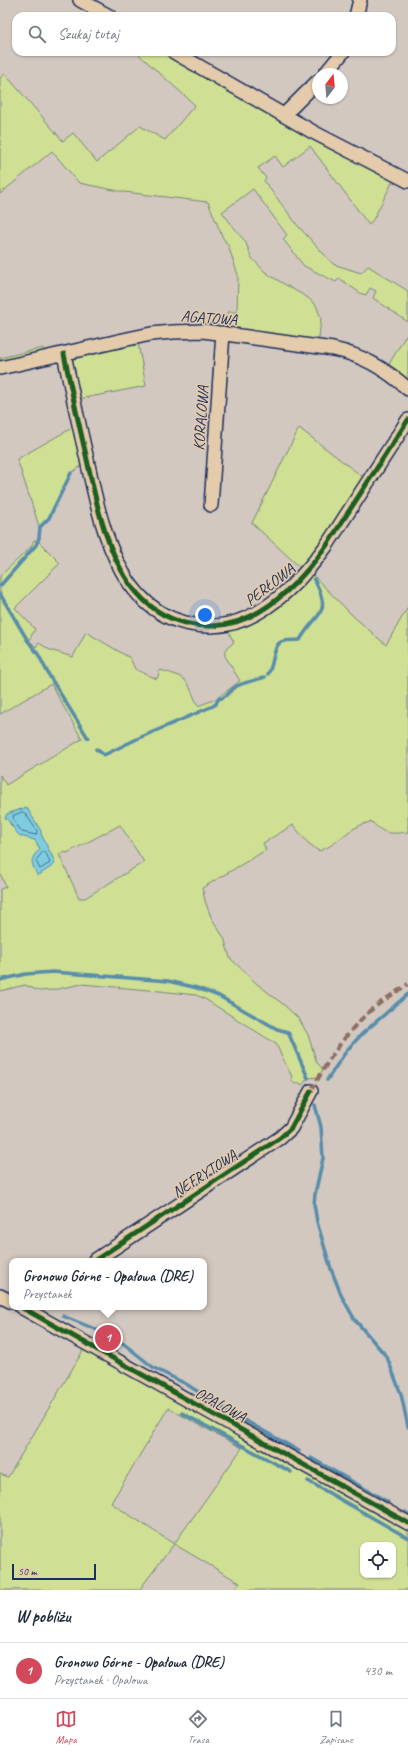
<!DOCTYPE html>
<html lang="pl">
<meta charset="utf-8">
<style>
:root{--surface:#fff;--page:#f2f2f3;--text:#1f2937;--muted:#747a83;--line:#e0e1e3;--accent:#d1495b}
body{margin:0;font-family:Caveat,sans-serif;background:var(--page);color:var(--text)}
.controls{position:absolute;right:12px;bottom:12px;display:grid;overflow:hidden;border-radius:8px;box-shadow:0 1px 3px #0004}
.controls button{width:36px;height:36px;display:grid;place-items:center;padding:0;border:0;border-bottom:1px solid var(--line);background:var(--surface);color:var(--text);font:20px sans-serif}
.compass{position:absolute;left:312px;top:68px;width:36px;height:36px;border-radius:50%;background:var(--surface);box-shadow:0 1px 3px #0004;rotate:16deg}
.scale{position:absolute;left:12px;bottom:10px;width:84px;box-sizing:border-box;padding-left:4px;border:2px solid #1b2f5e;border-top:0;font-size:11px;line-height:14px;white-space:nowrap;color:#1b2f5e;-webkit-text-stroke:3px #e4cbac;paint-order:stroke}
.you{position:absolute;left:205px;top:615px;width:14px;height:14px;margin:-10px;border:3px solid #fff;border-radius:50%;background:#1a73e8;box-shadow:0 0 0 6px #1a73e833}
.badge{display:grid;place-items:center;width:26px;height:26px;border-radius:50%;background:var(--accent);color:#fff;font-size:13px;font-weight:700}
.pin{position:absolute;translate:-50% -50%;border:2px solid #fff;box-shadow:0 1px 4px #0006}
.popup{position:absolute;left:9px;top:1258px;width:198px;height:52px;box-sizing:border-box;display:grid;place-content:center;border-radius:8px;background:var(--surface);filter:drop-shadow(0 1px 3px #0005);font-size:13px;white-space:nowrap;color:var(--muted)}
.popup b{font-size:15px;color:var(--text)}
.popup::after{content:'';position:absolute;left:50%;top:100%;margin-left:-8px;border:8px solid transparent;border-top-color:var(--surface)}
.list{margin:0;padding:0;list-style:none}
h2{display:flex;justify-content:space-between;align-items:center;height:52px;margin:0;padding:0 16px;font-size:17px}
h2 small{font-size:13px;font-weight:400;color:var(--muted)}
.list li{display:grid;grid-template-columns:26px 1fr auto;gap:12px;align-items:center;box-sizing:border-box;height:56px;padding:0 16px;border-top:1px solid var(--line)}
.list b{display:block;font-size:15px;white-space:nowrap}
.list p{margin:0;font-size:13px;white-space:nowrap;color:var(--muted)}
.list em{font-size:13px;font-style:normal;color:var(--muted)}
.icon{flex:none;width:22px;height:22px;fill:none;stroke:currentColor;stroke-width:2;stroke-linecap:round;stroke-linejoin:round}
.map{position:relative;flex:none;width:408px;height:1590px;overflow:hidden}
.search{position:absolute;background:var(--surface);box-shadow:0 1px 3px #0004;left:12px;right:12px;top:12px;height:44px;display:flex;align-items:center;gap:10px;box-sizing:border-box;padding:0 14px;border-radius:12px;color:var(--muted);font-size:15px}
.sheet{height:108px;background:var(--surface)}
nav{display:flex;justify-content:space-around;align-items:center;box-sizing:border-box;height:56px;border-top:1px solid var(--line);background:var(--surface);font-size:11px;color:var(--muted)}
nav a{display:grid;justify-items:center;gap:2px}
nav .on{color:var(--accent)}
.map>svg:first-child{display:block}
.green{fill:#cfdf93;stroke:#758778;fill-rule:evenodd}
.water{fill:#80ccdf;stroke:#588dab}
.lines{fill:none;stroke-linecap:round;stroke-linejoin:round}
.shore{stroke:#436e92;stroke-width:1}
.stream{stroke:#588dab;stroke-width:3.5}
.street-casing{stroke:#1b2f5e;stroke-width:16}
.street{stroke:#e4cbac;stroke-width:13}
.quiet{stroke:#8d6e63;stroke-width:4;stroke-dasharray:8 4;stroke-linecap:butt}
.cycleway-casing{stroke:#e4cbac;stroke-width:8}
.cycleway{stroke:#1b5e20;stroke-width:5}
.labels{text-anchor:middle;stroke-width:3;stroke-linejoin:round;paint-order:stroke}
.street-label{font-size:16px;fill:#1b2f5e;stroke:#e4cbac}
</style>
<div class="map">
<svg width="408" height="1590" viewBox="0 0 408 1590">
<rect width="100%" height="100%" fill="#d2c8c0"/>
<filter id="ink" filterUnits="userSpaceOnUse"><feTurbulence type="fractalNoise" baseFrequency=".025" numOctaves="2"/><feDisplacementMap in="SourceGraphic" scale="8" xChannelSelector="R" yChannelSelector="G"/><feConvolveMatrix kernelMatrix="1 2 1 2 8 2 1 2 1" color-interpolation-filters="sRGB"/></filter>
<g filter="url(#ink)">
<g class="green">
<polygon points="136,52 174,52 396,175 374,218 369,225 310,146 283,167 275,156 258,168 266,178 264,181 298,226 333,264 361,273 368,266 408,291 408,322 373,298 376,291 370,288 366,295 360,293 339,278 336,282 304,266 283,239 287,235 253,189 222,212 246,243 251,257 264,271 274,278 308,298 316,305 321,318 318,347 226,334 228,312 237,312 238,275 228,245 223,238 208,202 124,192 79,183 52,151 0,194 0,78 5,74 63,141 73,133 97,162 140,126 165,140 195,105"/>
<polygon points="408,332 408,389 385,371"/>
<polygon points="138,343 146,386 74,400 64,354"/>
<polygon points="43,348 44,352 0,368 0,358"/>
<polygon points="79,424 85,451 80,467 71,473 49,518 40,529 17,459"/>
<path d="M299,428L368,481L308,570L352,615L386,645L408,607V832C392,834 384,835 372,822C367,823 361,824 357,827C342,834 337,845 319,851L308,843L293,825L263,843L266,850L202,888L206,904L211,917L224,938L230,958L256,983L284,1005L299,1019L308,1035L317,1063L323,1069L319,1077L308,1078L302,1085L298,1082L295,1084L291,1079L292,1077L276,1044L205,999L196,995L160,991L82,984L52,990L39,991L25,985L0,991V889L6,887L0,873V775L6,785L82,739L51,684L0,714V576L31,547L34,540L38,541L60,563L15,608L35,629L29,640L36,647L39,643L50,650L73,657L86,632L130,658L135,669L157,679L160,670C189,678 186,679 198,706L216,699L240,681L225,656V650L234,642L230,635L228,624L241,620L305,572L252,523ZM25,808H27L55,862L33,858L40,849L35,840L21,836L10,824L7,814ZM120,825L144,862L85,898H79L59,854L65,852L67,853Z"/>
<path d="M87,1344L408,1523V1590H235L240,1583L174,1544L139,1590H0V1474L8,1477ZM168,1408L242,1448L174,1544L111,1503ZM363,1545H393V1575H363Z"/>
</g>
<path class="water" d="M25,808H27L41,831V834L55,862L54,865L39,875H37C31,862 29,860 40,849L35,840C30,838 24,838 19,835C13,830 12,822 5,818L7,814Z"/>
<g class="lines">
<g class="shore">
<polygon points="23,812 25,813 37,831 36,835 22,832 14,821 13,816"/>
<polygon points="43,852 46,853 50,863 40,869 36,861"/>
</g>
<g class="stream">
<polyline points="0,586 36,545 39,538 40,527 49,518 71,473"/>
<polyline points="0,594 28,641 38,654 50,677 88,738"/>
<path d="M268,674C274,665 273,645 281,642C286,640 295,640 300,640C317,611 333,615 314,579"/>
<path d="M96,749L104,755L139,738L213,706L216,704L218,699C228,698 229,690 237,686C244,682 255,681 265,677"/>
<polyline points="0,980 26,974 53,972 168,981 197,988 219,996 277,1029 288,1032 308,1078"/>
<polyline points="327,1080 347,1050 362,1034 408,994"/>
<polyline points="315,1105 321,1127 323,1158 315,1194 314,1204 317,1222 331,1269 342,1297 355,1320 387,1357 401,1394 408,1427"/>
<polyline points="63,1316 95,1329 124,1344 154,1368 186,1384 230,1412 299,1451"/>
<polyline points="182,1413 291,1472"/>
<polyline points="311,1458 388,1502"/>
<polyline points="308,1481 408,1538"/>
<polyline points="405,1512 408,1514"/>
</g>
<g class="street-casing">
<g id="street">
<polyline points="80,0 109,16"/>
<polyline points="356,16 360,0"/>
<polyline points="174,52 313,132 408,181"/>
<polyline points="325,74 343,52"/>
<polyline points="284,115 318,81"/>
<path d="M64,354C71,388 78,421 86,455C101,525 119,627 212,626C260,625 301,581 327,545L408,420"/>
<path d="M0,368L123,340L151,334L173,332L203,331L226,334L333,349C362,355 386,369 408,389"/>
<polyline points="211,505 223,333"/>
<polyline points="94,1261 280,1138 291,1128 311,1091"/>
<polyline points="0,1296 12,1302"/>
<polyline points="21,1307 408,1523"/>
</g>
</g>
<use href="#street" class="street"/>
<path class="quiet" d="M311,1091C327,1062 345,1033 370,1011C382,1001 395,993 408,984"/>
<g class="cycleway-casing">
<g id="cycleway">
<path d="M64,354C71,388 78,421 86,455C101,525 119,627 212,626C260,625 301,581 327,545L408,420"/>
<polyline points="94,1261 280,1138 291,1128 311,1091"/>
<polyline points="21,1307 408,1523"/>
</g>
</g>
<use href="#cycleway" class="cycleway"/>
</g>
</g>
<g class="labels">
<g class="street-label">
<text transform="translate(209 317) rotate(4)" y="6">AGATOWA</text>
<text transform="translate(200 418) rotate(-86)" y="6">KORALOWA</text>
<text transform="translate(269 584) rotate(-38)" y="6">PERŁOWA</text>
<text transform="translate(204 1173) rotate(-33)" y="6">NEFRYTOWA</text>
<text transform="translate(221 1404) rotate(29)" y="6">OPALOWA</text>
</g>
</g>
</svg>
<div class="controls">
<button><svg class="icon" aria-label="locate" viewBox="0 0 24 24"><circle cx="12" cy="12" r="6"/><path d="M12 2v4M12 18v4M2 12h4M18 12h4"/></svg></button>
</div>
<svg class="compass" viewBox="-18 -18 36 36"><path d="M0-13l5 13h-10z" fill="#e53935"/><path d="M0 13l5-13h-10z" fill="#747a83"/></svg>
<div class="scale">50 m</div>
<div class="you"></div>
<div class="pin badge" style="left:108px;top:1338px">1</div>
<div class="popup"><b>Gronowo Górne - Opałowa (DRE)</b>Przystanek</div>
<div class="search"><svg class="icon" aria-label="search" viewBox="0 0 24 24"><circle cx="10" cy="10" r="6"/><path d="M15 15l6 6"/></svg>Szukaj tutaj</div>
</div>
<section class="sheet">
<h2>W pobliżu<small></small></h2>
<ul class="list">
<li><span class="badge">1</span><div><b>Gronowo Górne - Opałowa (DRE)</b><p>Przystanek · Opalowa</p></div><em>430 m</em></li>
</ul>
</section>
<nav>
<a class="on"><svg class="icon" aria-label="map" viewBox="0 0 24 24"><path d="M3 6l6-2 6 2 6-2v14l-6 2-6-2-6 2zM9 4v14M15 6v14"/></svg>Mapa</a>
<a><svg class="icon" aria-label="directions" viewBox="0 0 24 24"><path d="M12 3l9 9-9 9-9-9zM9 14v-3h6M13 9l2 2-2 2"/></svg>Trasa</a>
<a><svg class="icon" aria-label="saved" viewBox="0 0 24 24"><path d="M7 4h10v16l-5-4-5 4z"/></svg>Zapisane</a>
</nav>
